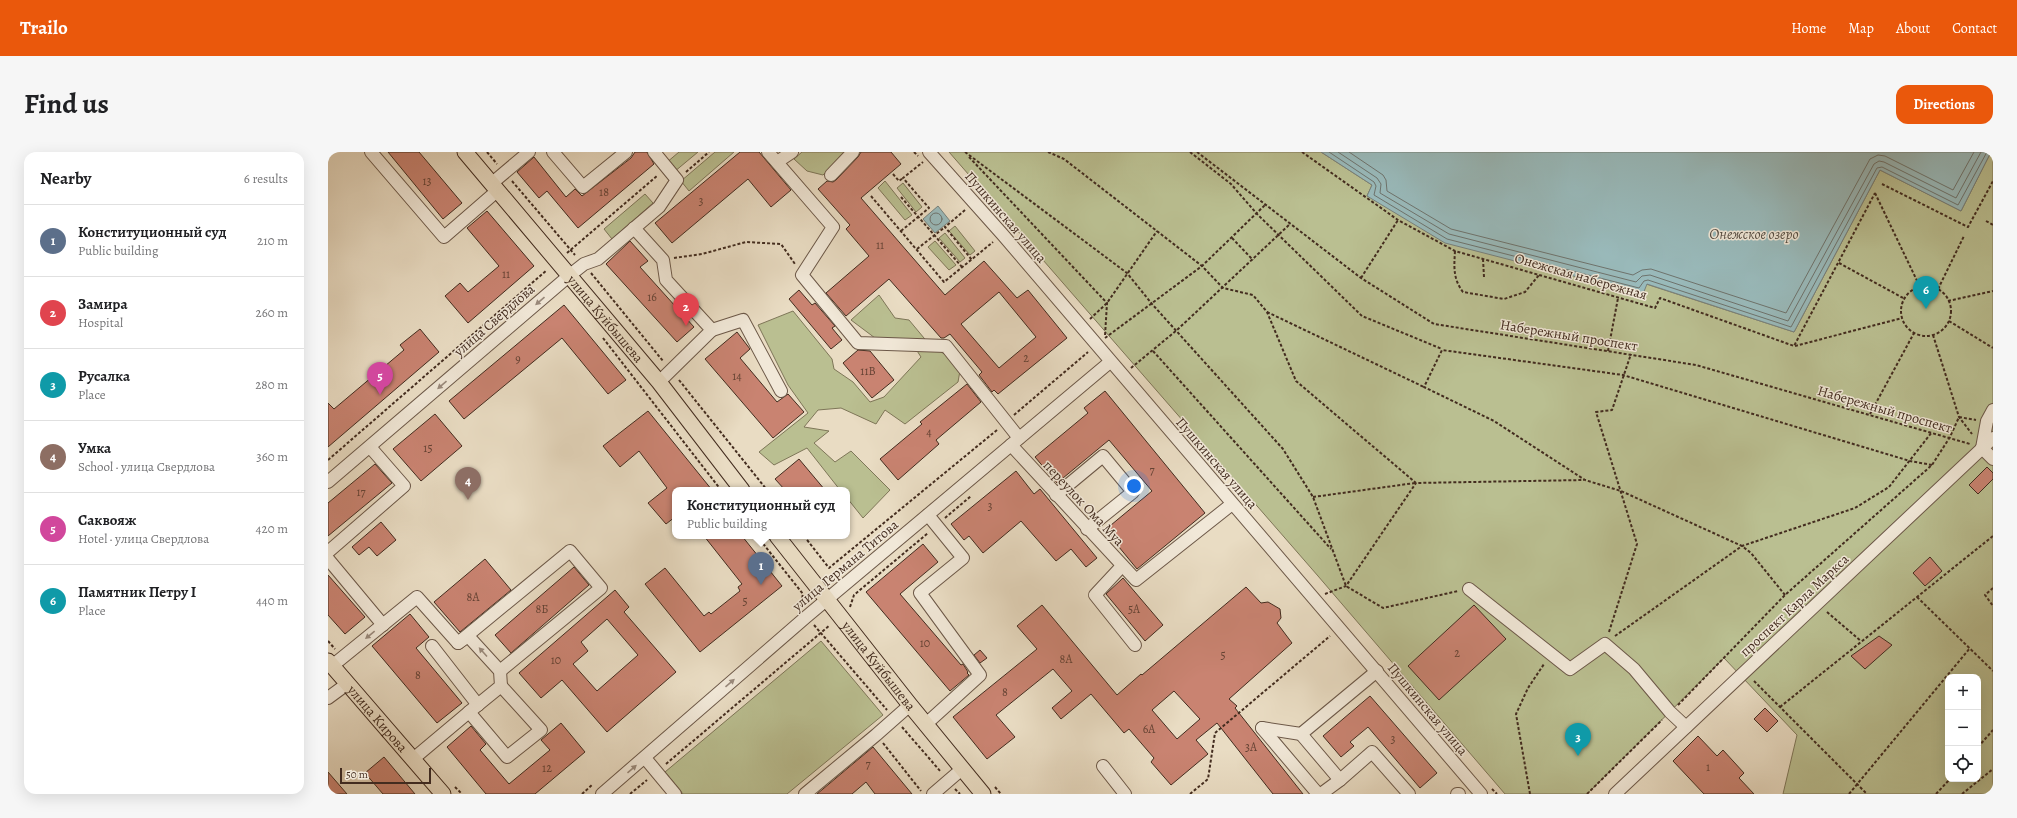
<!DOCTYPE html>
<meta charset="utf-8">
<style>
:root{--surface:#fff;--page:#f6f6f6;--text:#202124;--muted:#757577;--line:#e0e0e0;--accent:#ea580c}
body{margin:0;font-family:Alegreya,serif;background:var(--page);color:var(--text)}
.controls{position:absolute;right:12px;bottom:12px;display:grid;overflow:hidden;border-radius:8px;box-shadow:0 4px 16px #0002}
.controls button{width:36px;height:36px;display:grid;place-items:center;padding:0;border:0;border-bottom:1px solid var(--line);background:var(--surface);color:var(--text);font:20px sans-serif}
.scale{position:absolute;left:12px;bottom:10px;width:91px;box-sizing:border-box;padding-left:4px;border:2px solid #432c1f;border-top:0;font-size:11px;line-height:14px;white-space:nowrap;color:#432c1f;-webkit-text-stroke:3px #f1e8d8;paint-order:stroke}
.you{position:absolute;left:806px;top:334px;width:14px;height:14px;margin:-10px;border:3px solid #fff;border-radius:50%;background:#1a73e8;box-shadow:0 0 0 6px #1a73e833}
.badge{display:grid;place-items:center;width:26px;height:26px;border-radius:50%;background:var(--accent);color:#fff;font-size:13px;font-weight:700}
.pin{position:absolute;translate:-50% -33px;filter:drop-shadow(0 1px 2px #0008)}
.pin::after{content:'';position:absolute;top:21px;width:14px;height:12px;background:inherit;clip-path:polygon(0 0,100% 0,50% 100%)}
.popup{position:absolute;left:344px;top:335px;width:178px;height:52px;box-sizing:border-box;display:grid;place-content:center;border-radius:8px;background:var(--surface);filter:drop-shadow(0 1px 3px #0005);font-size:13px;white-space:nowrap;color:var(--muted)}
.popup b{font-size:15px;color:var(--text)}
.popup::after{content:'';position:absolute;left:50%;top:100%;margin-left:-8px;border:8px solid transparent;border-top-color:var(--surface)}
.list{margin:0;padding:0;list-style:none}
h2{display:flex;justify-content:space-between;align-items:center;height:52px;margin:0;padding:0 16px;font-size:17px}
h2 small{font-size:13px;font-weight:400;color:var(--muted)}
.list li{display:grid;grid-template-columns:26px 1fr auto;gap:12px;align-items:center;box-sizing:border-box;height:72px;padding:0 16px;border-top:1px solid var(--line)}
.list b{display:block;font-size:15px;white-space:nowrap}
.list p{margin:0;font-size:13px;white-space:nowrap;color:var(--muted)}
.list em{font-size:13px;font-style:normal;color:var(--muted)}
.icon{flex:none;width:22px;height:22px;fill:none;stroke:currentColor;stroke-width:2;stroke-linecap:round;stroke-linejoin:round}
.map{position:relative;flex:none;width:1665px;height:642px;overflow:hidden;border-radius:12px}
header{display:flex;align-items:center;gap:24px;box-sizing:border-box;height:56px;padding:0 20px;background:var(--accent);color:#fff}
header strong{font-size:19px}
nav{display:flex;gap:22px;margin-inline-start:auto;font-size:14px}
.intro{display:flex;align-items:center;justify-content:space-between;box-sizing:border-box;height:96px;padding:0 24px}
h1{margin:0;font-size:28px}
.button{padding:10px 18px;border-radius:12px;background:var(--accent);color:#fff;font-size:14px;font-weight:700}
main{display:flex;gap:24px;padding:0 24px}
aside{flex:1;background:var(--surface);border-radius:12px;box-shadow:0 4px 16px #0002}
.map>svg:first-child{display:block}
.green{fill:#babf91;stroke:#7e7658;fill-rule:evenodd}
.water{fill:#99babb;stroke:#77817d}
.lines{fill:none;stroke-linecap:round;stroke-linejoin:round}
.shore{stroke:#6e736d;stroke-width:1}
.building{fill:#c98371;stroke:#432c1f;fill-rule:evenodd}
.minor-casing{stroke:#6c5848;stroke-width:14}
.major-casing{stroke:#432c1f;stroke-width:17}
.path{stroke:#432c1f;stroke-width:2;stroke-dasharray:3 2;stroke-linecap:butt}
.minor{stroke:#f1e8d8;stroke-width:12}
.major{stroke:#e9dcc3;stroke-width:15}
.oneway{fill:#9a8a7c}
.labels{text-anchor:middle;stroke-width:3;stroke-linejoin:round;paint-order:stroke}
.number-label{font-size:12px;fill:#644234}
.street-label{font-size:14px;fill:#432c1f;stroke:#f1e8d8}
.water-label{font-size:15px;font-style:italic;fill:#585046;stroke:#f1e8d8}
</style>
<header>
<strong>Trailo</strong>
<nav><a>Home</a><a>Map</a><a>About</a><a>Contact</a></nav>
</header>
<div class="intro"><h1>Find us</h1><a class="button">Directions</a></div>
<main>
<aside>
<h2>Nearby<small>6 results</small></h2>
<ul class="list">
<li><span class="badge" style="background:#5c6f8a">1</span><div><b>Конституционный суд</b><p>Public building</p></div><em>210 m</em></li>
<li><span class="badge" style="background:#e0444e">2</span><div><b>Замира</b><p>Hospital</p></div><em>260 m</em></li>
<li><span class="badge" style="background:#0f9aa8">3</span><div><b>Русалка</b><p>Place</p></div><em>280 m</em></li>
<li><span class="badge" style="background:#8d6e63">4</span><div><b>Умка</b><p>School · улица Свердлова</p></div><em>360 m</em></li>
<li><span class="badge" style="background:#d1479c">5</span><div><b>Саквояж</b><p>Hotel · улица Свердлова</p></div><em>420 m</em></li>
<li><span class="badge" style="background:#0f9aa8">6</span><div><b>Памятник Петру I</b><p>Place</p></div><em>440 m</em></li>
</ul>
</aside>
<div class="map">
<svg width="1665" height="642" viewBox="0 0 1665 642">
<rect width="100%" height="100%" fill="#e9dcc3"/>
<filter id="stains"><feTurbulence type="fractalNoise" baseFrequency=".005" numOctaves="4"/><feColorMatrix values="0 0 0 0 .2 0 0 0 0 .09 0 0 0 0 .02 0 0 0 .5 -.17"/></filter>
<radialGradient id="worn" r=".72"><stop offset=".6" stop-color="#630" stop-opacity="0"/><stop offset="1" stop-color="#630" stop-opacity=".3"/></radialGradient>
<g class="green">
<polygon points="351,0 370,0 346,20 338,11"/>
<polygon points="387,0 406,0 361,39 353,29"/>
<polygon points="474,0 518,0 495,23 479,19 466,7"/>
<path d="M621,0H993L1044,33L1039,44L1315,141L1318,132L1466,180L1552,18L1633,59L1663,0H1665V642H1455L1469,583L1396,506L1259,642H1177L990,424ZM1620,525H1650V627H1620Z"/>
<polygon points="557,29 584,63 577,68 550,36"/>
<polygon points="575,31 594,55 588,60 569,36"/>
<polygon points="317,42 325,51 284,87 276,77"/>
<polygon points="627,74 647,99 642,103 621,79"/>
<polygon points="617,81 637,106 632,110 611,86"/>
<polygon points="607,89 628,113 621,118 600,95"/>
<polygon points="551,143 567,166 581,168 601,192 633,213 630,230 577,272 557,258 548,272 513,256 490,258 476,275 501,279 486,291 507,310 523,299 562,338 535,366 519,346 519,338 512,338 479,296 446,313 431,300 480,261 460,233 430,173 465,159 504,207 506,217 525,230 542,250 556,245 593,205 584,191 551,189 523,168"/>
<polygon points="493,489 555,563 459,642 355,642 337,620"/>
</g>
<g class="water">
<polygon points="993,0 1663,0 1633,59 1552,18 1466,180 1319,132 1315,142 1117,91 1039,44 1044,33"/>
<polygon points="610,54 622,69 607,81 595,67"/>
</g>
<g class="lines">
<g class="shore">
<polyline points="1001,0 1046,30 1048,34 1046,43 1119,87 1311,136 1316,129 1320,128 1463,175 1549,16 1554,15 1630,53 1659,0"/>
<polyline points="1010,0 1049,26 1053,32 1052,41 1121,82 1308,130 1314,124 1322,123 1460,169 1546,12 1551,9 1556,10 1628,46 1653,0"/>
<polyline points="1021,0 1055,23 1058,28 1059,39 1123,77 1305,123 1314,118 1323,117 1458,161 1542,7 1550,3 1557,4 1625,38 1646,0"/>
<circle cx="608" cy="67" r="6"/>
</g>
</g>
<g class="building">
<polygon points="60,0 91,0 134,51 115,67"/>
<polygon points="307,0 319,0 326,12 250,76 219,39 211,46 189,20 206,5 238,45 247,37 254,44 303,6"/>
<polygon points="412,0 431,0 463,38 443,55 420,27 344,91 327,71"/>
<path d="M533,0H563L573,12L533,46L617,143L656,109L689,146L700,138L739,186L670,242L666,238L664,240L651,223L654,220L622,182L616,186H613L561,127L518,164L498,141L541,104L518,77L522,73L490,37L499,29L505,30L508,28L530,5ZM671,140L708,185L671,216L633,172Z"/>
<polygon points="159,59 206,114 140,171 117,144 132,131 140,140 171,114 139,76"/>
<polygon points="302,89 320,109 312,115 366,175 349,190 278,112"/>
<polygon points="471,138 484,153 487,151 507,174 504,176 514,188 503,197 461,147"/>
<polygon points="236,153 298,228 280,242 234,186 136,267 121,249"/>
<polygon points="92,177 111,200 0,295 0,251 6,257 76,198 72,193"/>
<polygon points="409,180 422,197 412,206 449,250 460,242 476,260 445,286 377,207"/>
<polygon points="530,198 542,199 566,228 544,246 515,211"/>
<polygon points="639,232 653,250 608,288 611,292 570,328 552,307 594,272 592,270"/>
<polygon points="777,239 877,361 809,417 777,378 824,339 781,288 729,331 707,305 760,261 756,256"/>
<polygon points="320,259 384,338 347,338 347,365 338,372 320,351 339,336 311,299 292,315 275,294"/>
<polygon points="107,262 134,294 93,329 65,297"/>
<polygon points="471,307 497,338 457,338 447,327"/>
<polygon points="47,312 64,331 0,384 0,351"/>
<polygon points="1659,315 1665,321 1665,327 1650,342 1641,333"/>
<polygon points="688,319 706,342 712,337 769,406 758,415 743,397 728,409 693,369 655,401 641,384 636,388 623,372"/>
<polygon points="53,370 68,388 49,404 41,395 31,403 24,395"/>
<polygon points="376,384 414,384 454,434 372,500 317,432 337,416 376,464 381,460 383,462 412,439 410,435 414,432"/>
<polygon points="595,392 610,410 572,442 633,513 635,512 640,520 639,521 641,523 622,539 538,440"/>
<polygon points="1602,405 1614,419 1597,434 1585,421"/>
<polygon points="157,407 183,438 132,480 106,450"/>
<polygon points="246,415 261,433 183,501 167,483"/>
<polygon points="0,423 37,465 17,482 0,463"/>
<polygon points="795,426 835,473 817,489 778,442"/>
<path d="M918,435L933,451L940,450L952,457L953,466L949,471L964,491L901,547L909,554L907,556L975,642H945L889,571L868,588L880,602L843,633L823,610L826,606L801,577L796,581L763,542L733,567L724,556L744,539L725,517L668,563L687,585L659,607L625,565L709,497L689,474L714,453L789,543L813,522L814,523ZM846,539L872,567L849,587L824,558Z"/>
<path d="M287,438L301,455L296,460L348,520L279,580L234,528L213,546L191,521ZM279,467L310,503L269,539L245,512L260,499L253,490Z"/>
<polygon points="1146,453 1178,487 1111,548 1080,514"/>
<polygon points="82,462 101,485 88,496 134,551 109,571 44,494"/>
<polygon points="1551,484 1564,493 1537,517 1523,504"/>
<polygon points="652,498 659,506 652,511 646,503"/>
<polygon points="1042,544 1109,621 1092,636 1040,575 1022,590 1026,594 1013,605 995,584"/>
<polygon points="1437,556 1450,569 1439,580 1426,567"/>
<polygon points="233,571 257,600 207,642 158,642 119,595 143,574 158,592 152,598 181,632 222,598 213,588"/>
<polygon points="1370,584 1389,604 1395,598 1416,621 1411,626 1426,642 1376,642 1345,609"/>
<polygon points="545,595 584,642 547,642 538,630 524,642 489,642"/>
<polygon points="56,605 87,642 55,642 37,621"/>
<polygon points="0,620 19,642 0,642"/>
</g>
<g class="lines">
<g class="minor-casing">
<g id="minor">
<polyline points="43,0 116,85 169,39"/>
<polyline points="225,0 255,35 298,0"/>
<polyline points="440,0 505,75 474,123 530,191 618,194 691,286"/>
<polyline points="601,0 675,83 1153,642"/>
<polyline points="449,10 464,0"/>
<polyline points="503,23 525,0"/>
<polyline points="163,32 201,0"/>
<polyline points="306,76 335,108 338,128 384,178 331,230"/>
<polyline points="384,178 415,168 453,239"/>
<polyline points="683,293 808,428 904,352"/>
<polyline points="1654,296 1659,269 1665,258"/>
<polyline points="1654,296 1665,307"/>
<polyline points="0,330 242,123 256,112 270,107 331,55 349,28 326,0"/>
<polyline points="728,343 775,304 805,340 759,377"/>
<polyline points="0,400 76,334 42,295"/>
<polyline points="0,407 55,473"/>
<polyline points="794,414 767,443 807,493"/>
<polyline points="1141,437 1242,517 1277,492 1306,517 1342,560 1358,575"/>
<polyline points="130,491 242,399 273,436 172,519"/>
<polyline points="104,494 150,553"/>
<polyline points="4,514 89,445 130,491 140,484 172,519 173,534 141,560"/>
<polyline points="0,546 19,532"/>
<polyline points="598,572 652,523 592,441 635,406 600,363"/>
<polyline points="934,576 973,582 1049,519"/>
<polyline points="934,576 990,642"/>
<polyline points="973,582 1012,628"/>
<polyline points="317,606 347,642"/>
<polyline points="85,607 141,560 179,605 213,578 173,534"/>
<polyline points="775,614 797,642"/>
<polyline points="274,642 478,465 782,210"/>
<polyline points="477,642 548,583 582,553"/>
<polyline points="605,642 634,617"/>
<polyline points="993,642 1012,628 1044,600 1081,642"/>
<polyline points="1129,642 1131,642"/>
<polyline points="1287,642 1665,286"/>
</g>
</g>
<g class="major-casing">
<g id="major">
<path id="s1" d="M137,0L331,230L414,338"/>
<path id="s2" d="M449,384L582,553L655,642"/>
<path id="s3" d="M0,509L115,642"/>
</g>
</g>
<g class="path">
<polyline points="159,0 169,12"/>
<polyline points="586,0 590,4"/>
<polyline points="637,0 799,121 824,152 955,297 985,345 1018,434 1055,456 1130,439"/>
<polyline points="720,0 736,7 874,114 895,136 925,143 939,160 968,229 1088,331 1256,328"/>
<polyline points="862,0 903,32 929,62 1034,164 1114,197"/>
<polyline points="869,0 1033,126 1106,172 1368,213 1642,292"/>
<polyline points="974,0 1070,68 1127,99 1327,156 1332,146 1466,194 1547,41"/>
<polyline points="641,5 779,151 777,184"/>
<polyline points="358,20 381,0"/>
<polyline points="565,22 571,29 575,26"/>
<polyline points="184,29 247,103"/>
<polyline points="1554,32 1640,75 1665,29"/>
<polyline points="1547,41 1592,135"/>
<polyline points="543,44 616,130 665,90"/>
<polyline points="573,45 634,115"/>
<polyline points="637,58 617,75 644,108"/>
<polyline points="1658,69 1665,73"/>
<polyline points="573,79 601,56 575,26 595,10"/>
<polyline points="904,86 925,108"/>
<polyline points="589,97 617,75"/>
<path d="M1127,99C1126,115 1125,127 1135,140L1176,147L1197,140L1211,123"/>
<polyline points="239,101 330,23"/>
<polyline points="346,106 374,102 418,90 453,92 467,112"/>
<polyline points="1155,107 1156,125"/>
<polyline points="1511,111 1577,147"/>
<polyline points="263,121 335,209"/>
<polyline points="1033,126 1070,68"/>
<circle cx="1598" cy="159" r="25"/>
<polyline points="1610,137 1636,84"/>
<polyline points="1620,149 1665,139"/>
<polyline points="939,160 1096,235"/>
<polyline points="762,167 779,151 829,79"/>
<polyline points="1621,169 1665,196"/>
<polyline points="1605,183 1631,265 1644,282"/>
<polyline points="275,186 393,338"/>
<polyline points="777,186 874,114 937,53"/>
<polyline points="1467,194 1574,166"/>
<polyline points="825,199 1003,397"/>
<polyline points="1280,199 1290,146"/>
<polyline points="803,216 849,178 962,72"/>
<polyline points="351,228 439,338"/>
<polyline points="1542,262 1586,181"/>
<polyline points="686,263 760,200"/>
<polyline points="1631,265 1648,268"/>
<polyline points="0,308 219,118"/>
<polyline points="985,345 1087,331"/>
<polyline points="617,366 643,344"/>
<polyline points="429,384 475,442 472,455"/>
<polyline points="476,384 501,416 669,278"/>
<polyline points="1665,436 1657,443 1665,454"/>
<polyline points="997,442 1018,434 1088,331"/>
<polyline points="1457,443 1423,401 1414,394 1293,339 1257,328 1166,269 1096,235 1114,198 1295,223 1582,309 1604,313"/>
<polyline points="1589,445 1665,519"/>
<polyline points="522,455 526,443 600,381"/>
<polyline points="1499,460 1533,489"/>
<polyline points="486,473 559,558"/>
<polyline points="1281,480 1309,392 1268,260 1284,258 1303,202"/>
<polyline points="1287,484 1414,394 1527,356 1561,335 1604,280"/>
<polyline points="0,489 7,497"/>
<polyline points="1426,529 1539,642"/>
<polyline points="1350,553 1457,443 1604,313 1622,285 1631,265"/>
<polyline points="1452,555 1665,384"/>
<polyline points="574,575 613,620"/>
<polyline points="555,591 593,639"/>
<polyline points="1650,595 1665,578"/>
<polyline points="338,612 502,473"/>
<polyline points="127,635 134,642"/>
<polyline points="667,635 673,642"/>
<polyline points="627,637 632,642"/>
<polyline points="1164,637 1169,642"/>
<polyline points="254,642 265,632"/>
<polyline points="302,642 319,628"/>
<polyline points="862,642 880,627 887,581 1002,484"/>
<polyline points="1202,642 1188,562 1200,536 1216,512"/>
<polyline points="1259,642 1334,568"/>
<polyline points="1521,642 1642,496"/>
<polyline points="1608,642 1622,627"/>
<polyline points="1634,642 1665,617"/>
</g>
<use href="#minor" class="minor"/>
<use href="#major" class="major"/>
</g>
<defs><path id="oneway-solid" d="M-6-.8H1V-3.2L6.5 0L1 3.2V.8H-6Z"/></defs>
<g class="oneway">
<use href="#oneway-solid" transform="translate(212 149) rotate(139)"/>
<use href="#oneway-solid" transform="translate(114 233) rotate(139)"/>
<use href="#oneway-solid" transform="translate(42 483) rotate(141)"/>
<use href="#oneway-solid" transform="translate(155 500) rotate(-132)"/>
<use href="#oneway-solid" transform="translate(402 531) rotate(-41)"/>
<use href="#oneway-solid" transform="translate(304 617) rotate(-41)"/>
</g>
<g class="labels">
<g class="number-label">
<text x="99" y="33">13</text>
<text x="276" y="44">18</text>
<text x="373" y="53">3</text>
<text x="552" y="97">11</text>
<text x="178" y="126">11</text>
<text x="324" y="149">16</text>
<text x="698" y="210">2</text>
<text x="190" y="211">9</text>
<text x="540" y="223">11В</text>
<text x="409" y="228">14</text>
<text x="601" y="284">4</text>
<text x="100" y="300">15</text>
<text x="824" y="322">7</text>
<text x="33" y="344">17</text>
<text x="662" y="358">3</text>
<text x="145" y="449">8А</text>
<text x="417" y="453">5</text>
<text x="214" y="461">8Б</text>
<text x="806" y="461">5А</text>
<text x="597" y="495">10</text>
<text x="1129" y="505">2</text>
<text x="895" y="507">5</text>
<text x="738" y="511">8А</text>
<text x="228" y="512">10</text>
<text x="90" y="527">8</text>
<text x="677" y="544">8</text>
<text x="821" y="581">6А</text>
<text x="1065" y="591">3</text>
<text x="923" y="599">3А</text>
<text x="540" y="616">7</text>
<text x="1380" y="619">1</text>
<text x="219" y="620">12</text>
</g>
<g class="street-label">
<text transform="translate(678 65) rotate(49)" y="5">Пушкинская улица</text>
<text transform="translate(1253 124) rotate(16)" y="5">Онежская набережная</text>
<text dy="5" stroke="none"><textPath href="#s1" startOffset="218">улица Куйбышева</textPath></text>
<text transform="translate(166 168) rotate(-41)" y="5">улица Свердлова</text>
<text transform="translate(1241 183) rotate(9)" y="5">Набережный проспект</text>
<text transform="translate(1557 257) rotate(16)" y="5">Набережный проспект</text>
<text transform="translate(889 311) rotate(49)" y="5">Пушкинская улица</text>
<text transform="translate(756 351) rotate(47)" y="5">переулок Ома Муа</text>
<text transform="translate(517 413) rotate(-40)" y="5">улица Германа Титова</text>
<text transform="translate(1466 453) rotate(-43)" y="5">проспект Карла Маркса</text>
<text dy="5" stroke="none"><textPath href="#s2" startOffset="165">улица Куйбышева</textPath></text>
<text transform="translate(1100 557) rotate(50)" y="5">Пушкинская улица</text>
<text dy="5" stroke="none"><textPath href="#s3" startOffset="76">улица Кирова</textPath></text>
</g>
<g class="water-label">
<text x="1426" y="87">Онежское озеро</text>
</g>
</g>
<rect width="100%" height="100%" filter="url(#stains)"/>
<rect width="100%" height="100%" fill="url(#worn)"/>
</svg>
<div class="controls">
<button>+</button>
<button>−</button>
<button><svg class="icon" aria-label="locate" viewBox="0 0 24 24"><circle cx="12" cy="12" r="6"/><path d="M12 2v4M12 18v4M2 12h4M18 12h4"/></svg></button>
</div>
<div class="scale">50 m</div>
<div class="you"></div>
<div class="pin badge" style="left:433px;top:433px;background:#5c6f8a">1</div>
<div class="popup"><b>Конституционный суд</b>Public building</div>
<div class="pin badge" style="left:358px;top:174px;background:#e0444e">2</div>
<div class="pin badge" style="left:1250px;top:604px;background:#0f9aa8">3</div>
<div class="pin badge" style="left:140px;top:348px;background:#8d6e63">4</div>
<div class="pin badge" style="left:52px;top:243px;background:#d1479c">5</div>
<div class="pin badge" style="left:1598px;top:157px;background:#0f9aa8">6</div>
</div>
</main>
